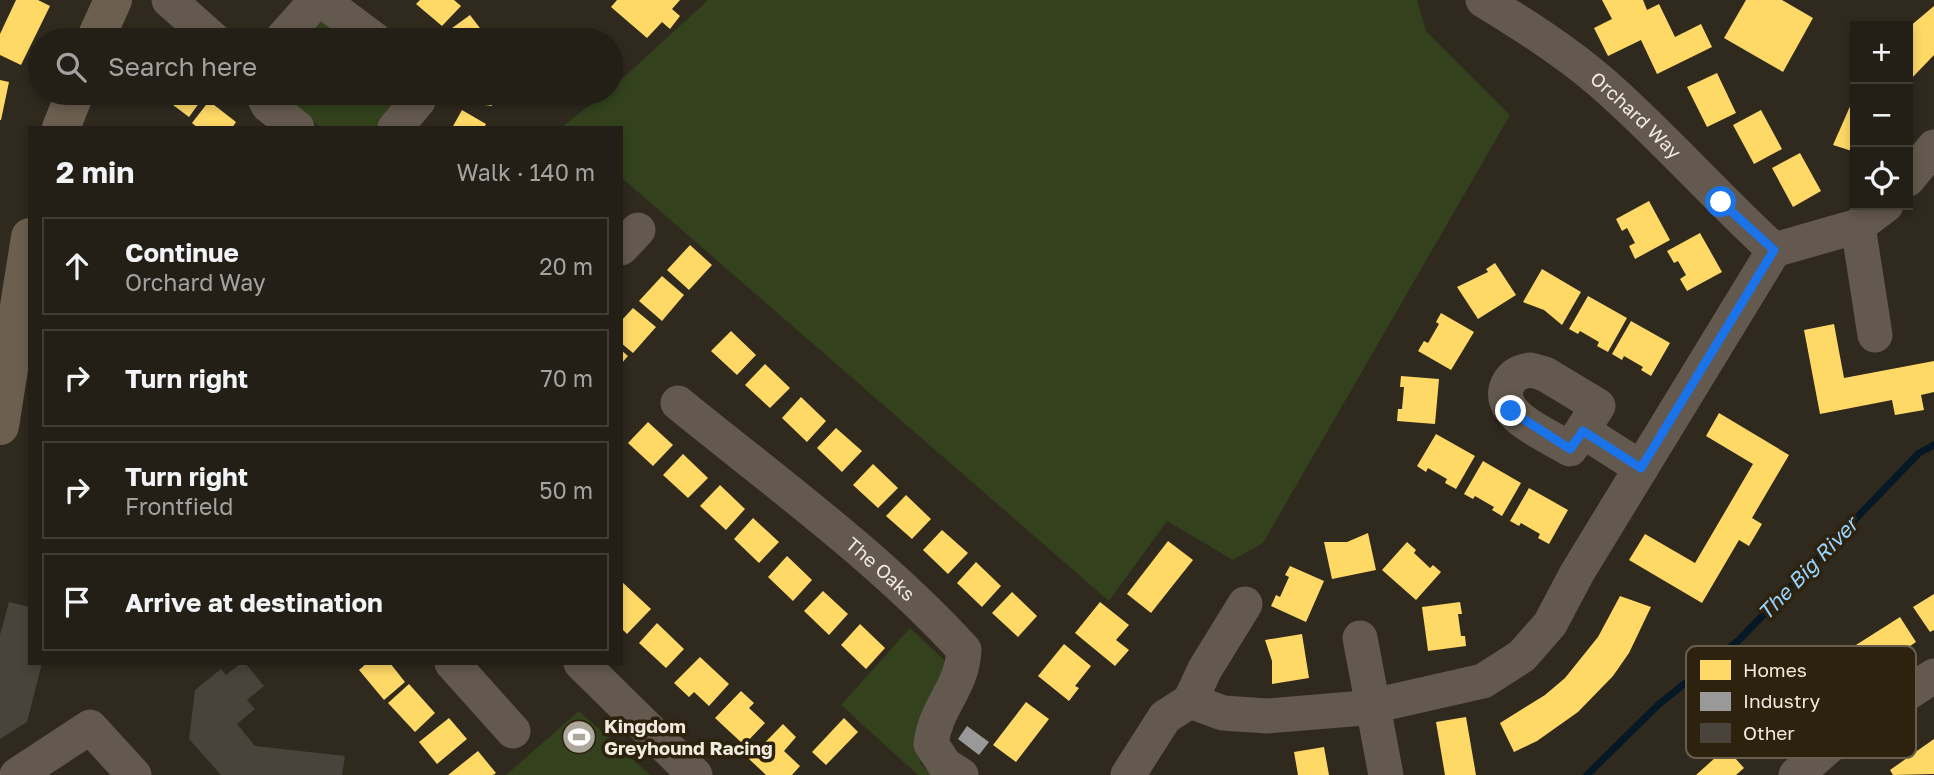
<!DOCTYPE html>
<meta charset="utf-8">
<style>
:root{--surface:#231f16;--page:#2b271f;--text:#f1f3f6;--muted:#a3a2a1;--line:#403d35}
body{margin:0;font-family:"Golos Text",sans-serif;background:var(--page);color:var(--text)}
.controls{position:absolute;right:21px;top:21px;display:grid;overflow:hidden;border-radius:0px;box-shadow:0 4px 10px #0003}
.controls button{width:63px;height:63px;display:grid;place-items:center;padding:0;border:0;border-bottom:2px solid var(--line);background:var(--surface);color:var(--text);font:35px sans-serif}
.stop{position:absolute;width:21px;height:21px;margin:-16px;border:5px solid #1a73e8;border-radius:50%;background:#fff}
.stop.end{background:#1a73e8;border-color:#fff;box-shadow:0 2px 7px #0008}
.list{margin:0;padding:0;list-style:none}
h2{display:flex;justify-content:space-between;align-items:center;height:91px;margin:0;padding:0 28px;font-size:30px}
h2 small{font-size:23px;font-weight:400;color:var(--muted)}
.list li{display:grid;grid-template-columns:46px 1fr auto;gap:21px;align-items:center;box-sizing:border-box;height:98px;margin:0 14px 14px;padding:0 14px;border:2px solid var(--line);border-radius:0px}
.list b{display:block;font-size:26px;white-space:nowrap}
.list p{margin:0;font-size:23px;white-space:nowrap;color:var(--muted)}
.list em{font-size:23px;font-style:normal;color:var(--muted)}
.icon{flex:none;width:38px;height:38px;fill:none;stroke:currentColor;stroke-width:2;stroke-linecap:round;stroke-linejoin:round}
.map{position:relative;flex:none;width:1934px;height:775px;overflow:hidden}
.search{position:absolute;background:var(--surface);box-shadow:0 4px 10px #0003;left:28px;top:28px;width:595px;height:77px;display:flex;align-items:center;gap:18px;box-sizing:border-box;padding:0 24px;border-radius:38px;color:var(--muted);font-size:26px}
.panel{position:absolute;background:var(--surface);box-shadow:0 4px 10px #0003;left:28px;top:126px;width:595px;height:539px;border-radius:0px}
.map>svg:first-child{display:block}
.green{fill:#33421d}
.homes{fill:#ffd966}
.industry{fill:#999}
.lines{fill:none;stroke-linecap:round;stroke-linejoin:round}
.stream{stroke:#041826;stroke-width:7}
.building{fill:#4a433c}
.minor{stroke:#63594e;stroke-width:35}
.major{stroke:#6c5f50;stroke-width:38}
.route{stroke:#1a73e8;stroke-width:9}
.labels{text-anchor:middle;stroke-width:7;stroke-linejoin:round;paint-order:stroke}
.street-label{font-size:19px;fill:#f1eade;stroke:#2c220e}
.poi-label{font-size:19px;font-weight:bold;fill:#f1eade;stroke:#2c220e;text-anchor:start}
.water-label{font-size:21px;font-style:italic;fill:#97d3fe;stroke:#2c220e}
.key{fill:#2c220e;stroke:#675e4c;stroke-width:2}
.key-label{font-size:19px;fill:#f1eade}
</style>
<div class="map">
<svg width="1934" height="775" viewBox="0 0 1934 775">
<rect width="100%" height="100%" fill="#2f291e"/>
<g class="green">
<polygon points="708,0 1417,0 1426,31 1510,115 1263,543 1233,560 1167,521 1109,601 621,177 621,128 567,128 564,125 606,93 611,93 611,89"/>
<polygon points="319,20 362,40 299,40"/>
<polygon points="280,93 408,93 379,128 321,128"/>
<path d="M910,628L943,659L947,667C926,702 911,721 921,764L932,775H918L841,705Z"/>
<polygon points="579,711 650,775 506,775"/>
</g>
<g class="homes">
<polygon points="16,0 38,0 50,6 21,65 0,55 0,34"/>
<polygon points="420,0 454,0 461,6 442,26 416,4"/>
<polygon points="617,0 680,0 672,9 680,16 670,29 662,22 647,38 611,7"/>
<polygon points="1602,0 1643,0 1647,10 1659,4 1675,37 1701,24 1712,47 1657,74 1641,40 1608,56 1594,28 1612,19"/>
<polygon points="1746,0 1782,0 1813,18 1783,72 1724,38"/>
<polygon points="1934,6 1934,55 1908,82 1908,28"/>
<polygon points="470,15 489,40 454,40 448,31"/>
<polygon points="1717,73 1736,113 1707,127 1687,87"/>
<polygon points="0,80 9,82 1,120 0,120"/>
<polygon points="164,93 202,93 205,95 189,117 161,96"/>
<polygon points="466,93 494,93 492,106 464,102"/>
<polygon points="1855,95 1855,152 1833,145"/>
<polygon points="209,101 236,122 232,128 198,128 192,123"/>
<polygon points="462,110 486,124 484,128 452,128"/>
<polygon points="1761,110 1782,149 1754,164 1733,125"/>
<polygon points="1800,153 1821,191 1793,207 1772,168"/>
<polygon points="1649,201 1670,240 1635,259 1629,246 1635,243 1627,228 1622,231 1616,219"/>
<polygon points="1700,233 1722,272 1687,291 1680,279 1686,275 1678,261 1674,263 1667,251"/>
<polygon points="690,245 712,265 689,290 667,270"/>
<polygon points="1495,263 1516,295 1478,319 1457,287 1488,272 1486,269"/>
<polygon points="1542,269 1581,292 1562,325 1544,310 1523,302"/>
<polygon points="662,276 684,295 662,321 639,301"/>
<polygon points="1588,296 1627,318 1608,352 1597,346 1599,342 1580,331 1578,334 1569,329"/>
<polygon points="633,308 656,327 633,353 621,343 621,321"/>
<polygon points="1441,313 1474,332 1451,370 1418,351 1424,341 1428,343 1439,324 1436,322"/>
<polygon points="1631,321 1670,343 1651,376 1641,370 1643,367 1624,356 1622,360 1612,354"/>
<polygon points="1834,324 1844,378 1934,361 1934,392 1921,395 1924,410 1895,415 1892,400 1820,414 1804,330"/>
<polygon points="731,331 756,355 737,375 711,351"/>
<polygon points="621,350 628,356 621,364"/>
<polygon points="765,364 790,388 770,408 745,385"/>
<polygon points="1401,376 1439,379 1435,424 1397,421 1398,409 1402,409 1404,387 1400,387"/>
<polygon points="801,397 826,421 807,442 782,418"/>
<polygon points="1719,413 1789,455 1752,518 1762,524 1749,546 1739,540 1702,603 1629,560 1645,534 1695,563 1753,464 1706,436"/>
<polygon points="648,422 673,445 653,466 628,443"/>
<polygon points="836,428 862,451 842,472 817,448"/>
<polygon points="1436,434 1475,456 1456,489 1445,483 1447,479 1428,468 1426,472 1417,466"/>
<polygon points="683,454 708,478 688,498 663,475"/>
<polygon points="1483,461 1521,483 1502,516 1492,510 1494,507 1475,496 1473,499 1464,494"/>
<polygon points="873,464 898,488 878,508 853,485"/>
<polygon points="720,485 745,509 726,530 700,506"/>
<polygon points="1529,488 1568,510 1549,544 1538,538 1540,534 1521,523 1519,526 1510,521"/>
<polygon points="906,495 931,519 912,539 886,516"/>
<polygon points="753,518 779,542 759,563 734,539"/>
<polygon points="942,530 968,553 948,574 923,550"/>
<polygon points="1368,533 1376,570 1332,579 1324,542 1347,542"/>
<polygon points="1168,541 1193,560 1151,613 1127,594"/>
<polygon points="1407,542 1416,550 1414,553 1430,568 1433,565 1441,572 1416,600 1382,570"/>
<polygon points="787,556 812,580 793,601 768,577"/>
<polygon points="976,562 1001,586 982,607 957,583"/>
<polygon points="1290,566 1324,581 1306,622 1271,606 1276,595 1280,597 1289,577 1285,575"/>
<polygon points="621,581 651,609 627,634 621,628"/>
<polygon points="823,591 848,614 829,635 804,611"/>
<polygon points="1012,592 1037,616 1018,637 992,613"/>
<polygon points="1934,594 1934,630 1930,632 1913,607"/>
<polygon points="1620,596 1651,607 1629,653 1613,676 1578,712 1537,741 1514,752 1500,723 1545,695 1565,678 1598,637"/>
<polygon points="1100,602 1129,625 1116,640 1129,650 1115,666 1075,633"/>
<polygon points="1460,602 1462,614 1458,614 1461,636 1465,636 1466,646 1428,651 1422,607"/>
<polygon points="1900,617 1916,642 1873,671 1856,645"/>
<polygon points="657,623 684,649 666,668 639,643"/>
<polygon points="860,624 885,648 866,669 841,645"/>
<polygon points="1302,634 1309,678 1272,684 1272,661 1265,640"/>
<polygon points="1064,644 1091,666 1075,686 1079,688 1069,701 1038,676"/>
<polygon points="700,657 729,684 709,706 694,692 689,697 674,683"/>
<polygon points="367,663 390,663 405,682 384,700 359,670"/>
<polygon points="409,684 435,713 415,732 388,703"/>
<polygon points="741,691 754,703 749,708 765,723 744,745 715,718"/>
<polygon points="1026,702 1049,719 1016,762 993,745"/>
<polygon points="1466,717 1476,775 1445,775 1436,722"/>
<polygon points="449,718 467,739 437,764 419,742"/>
<polygon points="844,718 858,732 826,765 812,752"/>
<polygon points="783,724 796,737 784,751 800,766 792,775 766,775 749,759"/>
<polygon points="1934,739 1934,774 1893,775 1890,770"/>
<polygon points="1324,747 1329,775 1298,775 1294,752"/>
<polygon points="1726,748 1744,768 1736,775 1696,775"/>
<polygon points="478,751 496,773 493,775 448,775"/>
</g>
<polygon class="industry" points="967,726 989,742 979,755 958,739"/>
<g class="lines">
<polyline class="stream" points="1587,775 1658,705 1739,640 1919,453 1934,445"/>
</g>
<g class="building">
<polygon points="9,602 30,607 30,663 42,663 27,722 0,739 0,635"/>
<polygon points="241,663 245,663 264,686 247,700 255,709 237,724 255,746 345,756 342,775 221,775 189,739 195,690 221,669 226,675"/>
</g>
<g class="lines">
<g class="minor">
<polyline points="169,0 214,40"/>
<path id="s1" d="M1483,0C1524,25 1565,51 1601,82C1662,135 1715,196 1774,250"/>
<polyline points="281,40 313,4 323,1 375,40"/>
<polyline points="262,93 268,105 297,128"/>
<polyline points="395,128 418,101 420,93"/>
<polyline points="1908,179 1934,147"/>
<polyline points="1858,226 1875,335"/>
<polyline points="621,248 638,230"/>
<path d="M1531,370L1545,374L1598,406L1570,449C1550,436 1493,415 1508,384C1513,374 1521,371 1531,370Z"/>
<path id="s2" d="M678,403C775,482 880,558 964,650C962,689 936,705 931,744L945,765L961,775"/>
<polyline points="1583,431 1641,468"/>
<polyline points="1360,638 1386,775"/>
<polyline points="452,663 513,731"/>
<polyline points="581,663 695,775"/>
<polyline points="1190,701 1205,669 1245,604"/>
<polyline points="17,775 90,727 134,775"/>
<polyline points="1128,775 1165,717 1190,701 1223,713 1267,716 1364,708 1483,681 1522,656 1550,624 1577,573 1774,250 1858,226 1886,205"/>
<polyline points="1796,775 1842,735 1934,676"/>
</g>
<g class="major">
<polyline points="95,40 113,0"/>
<polyline points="61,128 75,93"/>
<polyline points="0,426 30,237"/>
</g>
</g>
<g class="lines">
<polyline class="route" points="1511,411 1570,449 1583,431 1641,468 1774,250 1721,202"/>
</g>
<defs>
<g id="stadium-disc" transform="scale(1.75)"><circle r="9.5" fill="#ada69b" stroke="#2c220e"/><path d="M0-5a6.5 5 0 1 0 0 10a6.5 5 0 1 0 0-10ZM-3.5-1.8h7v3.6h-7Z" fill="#fff"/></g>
</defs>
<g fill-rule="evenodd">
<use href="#stadium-disc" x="579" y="737"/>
</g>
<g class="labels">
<g class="street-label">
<text dy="7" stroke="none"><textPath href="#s1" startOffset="192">Orchard Way</textPath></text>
<text dy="7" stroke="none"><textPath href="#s2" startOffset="262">The Oaks</textPath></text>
</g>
<g class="poi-label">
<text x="604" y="733">Kingdom<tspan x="604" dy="22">Greyhound Racing</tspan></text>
</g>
<g class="water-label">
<text transform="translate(1808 569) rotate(-46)" y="7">The Big River</text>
</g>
</g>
<rect x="1686" y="646" width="230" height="112" rx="10" class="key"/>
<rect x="1700" y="660" width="31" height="20" fill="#ffd966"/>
<rect x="1700" y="692" width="31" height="19" fill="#999"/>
<rect x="1700" y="723" width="31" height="20" fill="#4a433c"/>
<g class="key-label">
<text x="1743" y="677">Homes</text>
<text x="1743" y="708">Industry</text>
<text x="1743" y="740">Other</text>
</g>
</svg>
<div class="controls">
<button>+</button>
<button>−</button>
<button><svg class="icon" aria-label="locate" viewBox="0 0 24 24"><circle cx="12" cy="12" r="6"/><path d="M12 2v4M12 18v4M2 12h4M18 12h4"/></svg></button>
</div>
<div class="stop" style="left:1721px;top:202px"></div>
<div class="stop end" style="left:1511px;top:411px"></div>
<div class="search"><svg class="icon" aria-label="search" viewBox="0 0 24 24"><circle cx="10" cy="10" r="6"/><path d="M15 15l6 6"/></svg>Search here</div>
<section class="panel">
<h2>2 min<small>Walk · 140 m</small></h2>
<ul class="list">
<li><svg class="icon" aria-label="ahead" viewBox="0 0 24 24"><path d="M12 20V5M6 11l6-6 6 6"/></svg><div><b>Continue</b><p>Orchard Way</p></div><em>20 m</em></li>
<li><svg class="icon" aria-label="right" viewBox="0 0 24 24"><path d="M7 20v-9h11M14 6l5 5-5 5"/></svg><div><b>Turn right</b></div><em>70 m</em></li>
<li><svg class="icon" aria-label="right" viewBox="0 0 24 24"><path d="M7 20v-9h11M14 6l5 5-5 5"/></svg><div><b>Turn right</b><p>Frontfield</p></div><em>50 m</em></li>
<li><svg class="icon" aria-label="arrive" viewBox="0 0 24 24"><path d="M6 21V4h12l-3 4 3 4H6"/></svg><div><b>Arrive at destination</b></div></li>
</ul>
</section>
</div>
